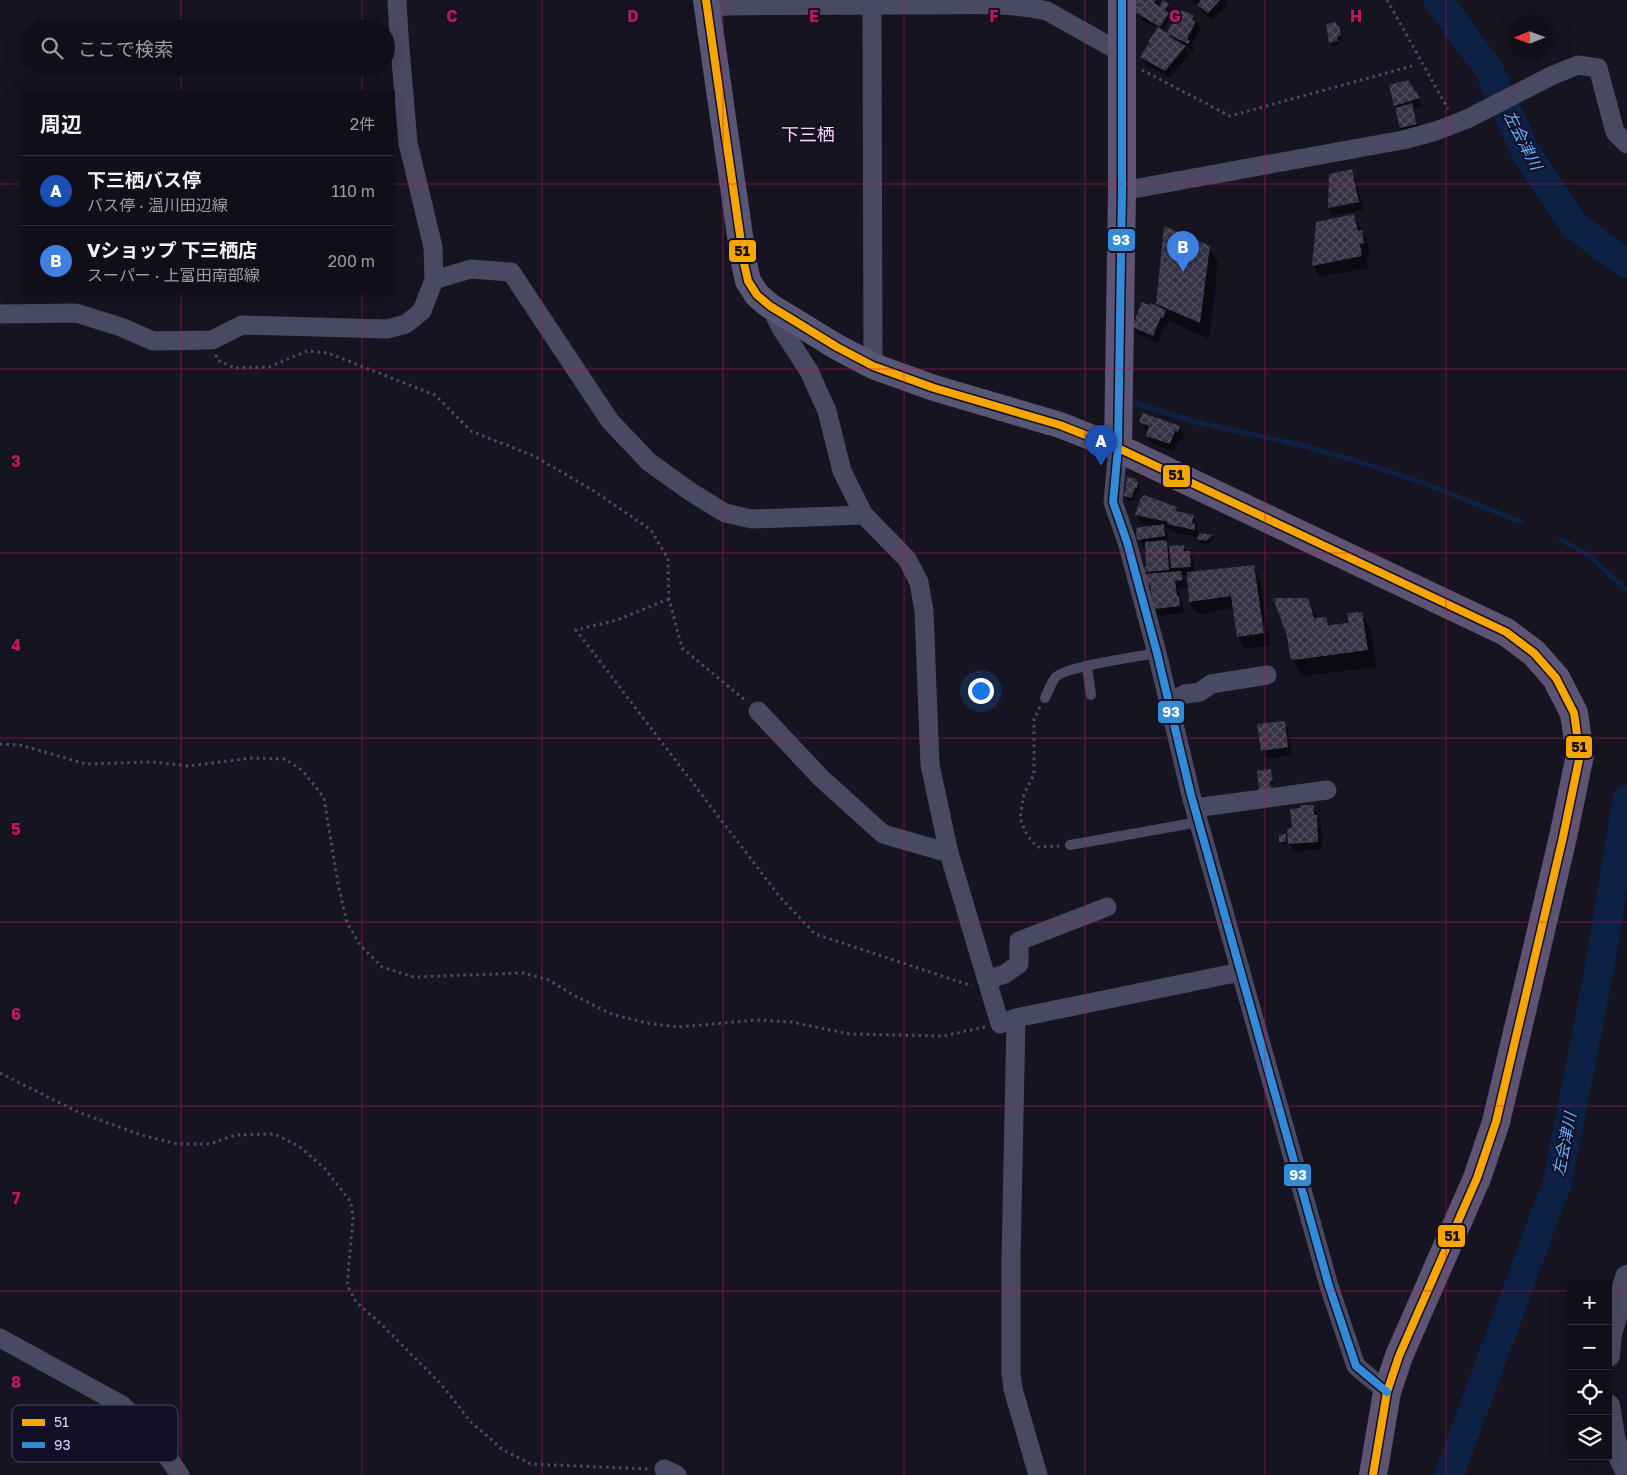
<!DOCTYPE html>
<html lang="ja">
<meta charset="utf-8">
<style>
:root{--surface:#100f19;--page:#191822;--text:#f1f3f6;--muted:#9c9ca2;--line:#302f38;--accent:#9591b1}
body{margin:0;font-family:"Golos Text","Noto Sans JP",sans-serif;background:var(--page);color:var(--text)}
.controls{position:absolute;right:15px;bottom:15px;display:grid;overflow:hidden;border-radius:0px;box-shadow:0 5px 20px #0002}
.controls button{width:45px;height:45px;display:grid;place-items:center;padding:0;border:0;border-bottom:1px solid var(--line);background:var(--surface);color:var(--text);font:25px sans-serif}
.compass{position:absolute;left:1507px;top:15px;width:45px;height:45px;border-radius:50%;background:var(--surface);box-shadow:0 5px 20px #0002;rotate:269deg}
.you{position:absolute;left:980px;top:690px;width:18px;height:18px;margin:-12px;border:4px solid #fff;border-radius:50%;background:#1a73e8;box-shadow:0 0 0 8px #1a73e833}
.badge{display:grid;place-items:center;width:32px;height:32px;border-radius:50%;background:var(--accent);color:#fff;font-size:16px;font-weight:700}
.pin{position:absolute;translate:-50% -41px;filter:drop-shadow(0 1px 2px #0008)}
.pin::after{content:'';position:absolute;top:26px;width:18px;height:15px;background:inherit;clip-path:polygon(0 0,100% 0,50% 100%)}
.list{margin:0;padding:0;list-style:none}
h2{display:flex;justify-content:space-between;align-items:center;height:65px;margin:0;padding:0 20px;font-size:21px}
h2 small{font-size:16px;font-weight:400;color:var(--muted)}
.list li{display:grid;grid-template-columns:32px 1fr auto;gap:15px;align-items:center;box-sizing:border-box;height:70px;padding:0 20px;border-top:1px solid var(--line)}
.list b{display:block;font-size:19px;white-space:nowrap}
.list p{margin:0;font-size:16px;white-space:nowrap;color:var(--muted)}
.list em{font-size:16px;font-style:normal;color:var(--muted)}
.icon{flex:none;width:28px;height:28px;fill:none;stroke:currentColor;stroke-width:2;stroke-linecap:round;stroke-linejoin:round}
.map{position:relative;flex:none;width:1627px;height:1475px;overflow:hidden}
.search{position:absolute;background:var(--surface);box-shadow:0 5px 20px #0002;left:20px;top:20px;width:375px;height:55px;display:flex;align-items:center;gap:12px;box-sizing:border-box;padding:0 18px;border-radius:28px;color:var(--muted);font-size:19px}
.panel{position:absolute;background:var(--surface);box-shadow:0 5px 20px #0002;left:20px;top:90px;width:375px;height:205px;border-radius:0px}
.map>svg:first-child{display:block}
.shadow{fill:#0007}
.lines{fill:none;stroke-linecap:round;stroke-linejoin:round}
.stream{stroke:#0d2144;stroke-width:5}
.river{stroke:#0d2144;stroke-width:29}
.building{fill:url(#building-cross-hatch)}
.path{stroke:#44505f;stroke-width:3;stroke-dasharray:2.5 4;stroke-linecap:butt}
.service{stroke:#4a4962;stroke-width:10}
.minor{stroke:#4a4962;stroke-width:19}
.tertiary{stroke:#4a4962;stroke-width:24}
.secondary{stroke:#575674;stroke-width:26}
.primary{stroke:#5e5373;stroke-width:28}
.bus-1-casing{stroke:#130f26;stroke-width:11}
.bus-2-casing{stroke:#130f26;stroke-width:11}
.bus-1{stroke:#f7a600;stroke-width:8}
.bus-2{stroke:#338bd7;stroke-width:8}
.grid{fill:none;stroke:#c2185b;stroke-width:1;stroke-opacity:0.55}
.labels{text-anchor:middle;stroke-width:4;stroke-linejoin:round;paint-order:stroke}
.water-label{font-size:16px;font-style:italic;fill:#62b6ff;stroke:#130f26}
.quarter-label{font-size:18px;fill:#ffd6f0;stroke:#130f26}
.key{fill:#130f26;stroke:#4e4a67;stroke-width:1}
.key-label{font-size:14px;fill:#d9d4ff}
.grid-label{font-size:16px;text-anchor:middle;font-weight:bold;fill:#c2185b;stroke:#130f26;stroke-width:4;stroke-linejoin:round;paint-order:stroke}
.line-badge{stroke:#130f26;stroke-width:2}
.badge-label{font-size:14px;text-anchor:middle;font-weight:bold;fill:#fff}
.pale-badge-label{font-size:14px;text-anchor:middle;font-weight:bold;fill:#111}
</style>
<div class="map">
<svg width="1627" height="1475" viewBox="0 0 1627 1475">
<defs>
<pattern id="building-cross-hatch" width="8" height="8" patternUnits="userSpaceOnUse" patternTransform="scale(1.25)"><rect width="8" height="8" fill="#343243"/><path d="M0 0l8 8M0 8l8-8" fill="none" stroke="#514f5f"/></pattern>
</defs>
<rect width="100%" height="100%" fill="#161421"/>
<g class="shadow">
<polygon points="1135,0 1157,0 1161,6 1168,5 1170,8 1168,13 1170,17 1162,31 1167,35 1193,16 1198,24 1200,30 1192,45 1194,50 1193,52 1185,47 1189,55 1170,78 1146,65 1141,57 1153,47 1150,42 1159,27 1156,25 1154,27 1143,21 1139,14 1139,16 1136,14 1134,11 1137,6 1134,2"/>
<polygon points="1188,0 1225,0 1227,4 1213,20 1203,13 1198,4"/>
<polygon points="1340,31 1342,39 1338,40 1339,45 1332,46 1330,43"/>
<polygon points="1408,82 1423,106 1414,109 1421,132 1405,136 1401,128 1395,105"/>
<polygon points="1351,171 1356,179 1363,210 1333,215 1329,207"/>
<polygon points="1354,215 1368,244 1370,255 1366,256 1368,268 1320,277 1313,265"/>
<polygon points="1209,247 1218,263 1209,339 1169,321 1167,325 1165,324 1158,343 1138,335 1133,327 1160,309 1157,304"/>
<polygon points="1141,422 1179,427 1184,435 1182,440 1179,439 1174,452 1152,443 1148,435 1149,432 1145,430"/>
<polygon points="1136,480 1140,487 1139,491 1137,491 1136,495 1134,494 1134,501 1127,500 1125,496"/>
<polygon points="1176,508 1178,513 1193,516 1198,524 1197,529 1199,534 1212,536 1214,539 1208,544 1201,543 1199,538 1173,532 1171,529 1164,528 1167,533 1169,543 1167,544 1169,547 1183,546 1187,552 1189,552 1194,560 1194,573 1253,566 1260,579 1270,645 1245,649 1238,637 1234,608 1197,614 1190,602 1189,575 1183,575 1185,580 1186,587 1178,588 1184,613 1159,616 1155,609 1152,593 1147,585 1147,575 1145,571 1148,568 1146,547 1143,547 1139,539 1157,526 1141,523 1137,515"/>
<polygon points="1307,599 1318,619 1325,618 1330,626 1351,624 1362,614 1371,630 1376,667 1304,676 1302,675 1291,657"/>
<polygon points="1284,722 1288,730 1292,755 1266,758 1262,750"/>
<polygon points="1271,770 1274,784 1271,785 1273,793 1263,794"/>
<polygon points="1313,806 1321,824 1322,849 1294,852 1287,840 1287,845 1283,846 1280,836 1285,836 1289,843 1293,829"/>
</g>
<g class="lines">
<g class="stream">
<polyline points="1134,403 1196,422 1300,445 1353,460 1426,484 1521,522"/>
<polyline points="1561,540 1587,554 1627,590"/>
</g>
<g class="river">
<polyline points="1438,0 1489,70 1526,153 1575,226 1627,264"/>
<polyline points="1449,1475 1558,1180 1602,954 1627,799"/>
</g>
</g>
<g class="building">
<polygon points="1134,0 1156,0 1154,3 1160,6 1163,0 1169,4 1165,10 1169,13 1160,27 1133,11 1137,4 1133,2"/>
<polygon points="1201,0 1220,0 1208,13 1197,5"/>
<polygon points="1181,10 1194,15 1192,19 1196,21 1187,39 1190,41 1188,44 1170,35 1169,36 1186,46 1165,71 1140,57 1149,43 1156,47 1148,42 1158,27 1167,33 1175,16 1177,17"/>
<polygon points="1336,22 1337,26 1339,26 1341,36 1337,36 1338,41 1329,43 1326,24"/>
<polygon points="1408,80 1420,98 1394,106 1389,85"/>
<polygon points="1412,103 1417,124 1400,128 1395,108"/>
<polygon points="1352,169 1359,202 1328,208 1329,174"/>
<polygon points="1354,214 1358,231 1362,230 1364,243 1360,244 1362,256 1312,266 1316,222"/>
<polygon points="1164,226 1210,246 1200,323 1156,304"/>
<polygon points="1142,302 1149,305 1150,303 1166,310 1163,318 1161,317 1153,336 1132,327"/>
<polygon points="1143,413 1180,426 1178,432 1175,431 1170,444 1146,436 1149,426 1139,422"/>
<polygon points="1127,477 1137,479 1136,481 1138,482 1137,488 1135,488 1134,492 1133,492 1132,498 1124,496"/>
<polygon points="1144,495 1177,507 1176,511 1194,515 1192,523 1195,524 1195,530 1167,524 1168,522 1135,515 1140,500"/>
<polygon points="1164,524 1165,536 1137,540 1136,528"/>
<polygon points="1199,533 1213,535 1206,541 1197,539"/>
<polygon points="1167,540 1169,570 1144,572 1144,567 1146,567 1145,542"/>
<polygon points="1184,545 1184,551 1190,551 1191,567 1171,568 1169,546"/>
<polygon points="1254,565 1264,633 1237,637 1231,596 1189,602 1187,572"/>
<polygon points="1181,571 1183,580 1175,581 1177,596 1179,596 1180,606 1154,609 1150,585 1146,585 1144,574"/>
<polygon points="1273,598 1308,598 1314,618 1326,617 1328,625 1349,623 1347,613 1362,612 1368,650 1294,660 1291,659 1290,657 1287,636"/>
<polygon points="1285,721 1288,747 1261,751 1257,724"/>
<polygon points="1271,769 1273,781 1270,781 1272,790 1259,791 1257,771"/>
<polygon points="1300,805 1314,805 1314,815 1317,815 1318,842 1288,844 1287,829 1292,828 1290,809 1300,808"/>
<polygon points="1286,834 1286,842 1279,842 1279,835"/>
</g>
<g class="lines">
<g class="path">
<polyline points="1387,0 1448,109"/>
<polyline points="1142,70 1230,116 1412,66"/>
<polyline points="216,355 217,360 235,368 269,367 307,351 328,353 435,395 471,431 534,456 594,491 651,530 668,559 669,599 682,648 746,701"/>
<polyline points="669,599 617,620 576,630 780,897 815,934 972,986"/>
<polyline points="1040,707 1034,719 1034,774 1024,794 1020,818 1027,835 1037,847 1059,846"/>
<polyline points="0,744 20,745 86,764 152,762 189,766 252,758 285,759 303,771 324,798 338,884 347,923 360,945 382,967 414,977 524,973 549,980 575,996 614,1015 647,1023 678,1027 757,1020 791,1022 850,1034 943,1036 985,1027"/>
<polyline points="0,1073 78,1112 141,1135 177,1144 210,1144 235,1135 274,1134 299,1146 325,1169 351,1202 353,1219 347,1285 356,1302 381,1324 441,1384 471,1422 503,1450 531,1464 648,1469"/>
</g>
<g class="service">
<polyline points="1087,667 1091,695"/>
<path d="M1045,698C1048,692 1051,682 1056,677C1065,667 1140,656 1157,653"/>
<polyline points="1070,845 1199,822"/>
</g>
<g class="minor">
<path d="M707,7L730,6C795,5 860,5 925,5C965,5 1007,2 1047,11L1122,53"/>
<polyline points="1122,191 1403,140 1436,131 1467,119 1551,76 1578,65 1598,68 1615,132 1627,144"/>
<polyline points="434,280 471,269 511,272 610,421 649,462 691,492 725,513 752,519 864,515"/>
<polyline points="770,306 781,328 809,371 827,411 842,471 864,515 907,559 919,582 924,611 930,765 949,853 1000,1024 1016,1018 1240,972"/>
<polyline points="0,314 76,313 121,327 153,341 212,340 242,325 387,329 406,324 422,311 434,280 433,247 408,143 399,36 397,0"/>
<polyline points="873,366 872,11 874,0"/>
<polyline points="1118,448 1113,502 1127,542 1157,653 1191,795 1329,1286 1356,1366 1387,1392"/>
<polyline points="1169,702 1185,694 1200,692 1211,684 1267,675"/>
<polyline points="758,711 821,778 883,834 949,853"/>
<polyline points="1195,808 1327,790"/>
<polyline points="987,980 1005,974 1019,964 1019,941 1107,907"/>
<polyline points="1016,1018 1011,1260 1011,1373 1013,1389 1038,1475"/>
<polyline points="0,1338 122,1405 154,1437 180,1475"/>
<polyline points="664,1469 677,1475"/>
</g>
<g class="tertiary">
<polyline points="1608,1355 1610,1334 1627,1277"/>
<polyline points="1608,1406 1614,1442 1627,1471"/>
</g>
<polyline class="secondary" points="706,0 744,263 748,281 757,295 770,306 837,347 873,366 934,388 1060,425 1118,448"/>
<polyline class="primary" points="1122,0 1122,191 1118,448 1506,632 1534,653 1556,678 1574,713 1580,755 1563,837 1496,1122 1477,1178 1399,1356 1387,1392 1373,1475"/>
<g class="bus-1-casing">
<polyline id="bus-1" points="706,0 744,263 748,281 757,295 770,306 837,347 873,366 934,388 1060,425 1118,448 1506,632 1534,653 1556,678 1574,713 1580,755 1563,837 1496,1122 1477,1178 1399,1356 1387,1392 1373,1475"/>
</g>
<g class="bus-2-casing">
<polyline id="bus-2" points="1122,0 1122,191 1118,448 1113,502 1127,542 1157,653 1191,795 1329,1286 1356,1366 1387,1392"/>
</g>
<use href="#bus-1" class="bus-1"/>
<use href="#bus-2" class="bus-2"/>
</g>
<path class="grid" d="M181,0V29M362,0V29M542,0V1475M723,0V1475M904,0V1475M1085,0V1475M1265,0V1475M1446,0V1475M181,66V91M362,66V91M0,184H21M394,184H1627M181,294V1475M362,294V1475M0,369H1627M0,553H1627M0,738H1627M0,922H1627M0,1106H1627M0,1291H1571M1608,1291H1627"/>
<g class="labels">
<g class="water-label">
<text transform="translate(1523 140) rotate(63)" y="6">左会津川</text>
<text transform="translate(1564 1144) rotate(-79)" y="6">左会津川</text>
</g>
<g class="quarter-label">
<text x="808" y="141">下三栖</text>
</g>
</g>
<rect x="12" y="1405" width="166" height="57" rx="8" class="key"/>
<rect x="22" y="1419" width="23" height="7" fill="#f7a600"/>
<rect x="22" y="1442" width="23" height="6" fill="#338bd7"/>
<g class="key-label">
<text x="54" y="1427">51</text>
<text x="54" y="1450">93</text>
</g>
<g class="grid-label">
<text x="452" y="22">C</text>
<text x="633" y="22">D</text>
<text x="814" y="22">E</text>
<text x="994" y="22">F</text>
<text x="1175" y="22">G</text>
<text x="1356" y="22">H</text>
<text x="16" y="467">3</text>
<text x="16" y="651">4</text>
<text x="16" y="835">5</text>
<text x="16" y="1020">6</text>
<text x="16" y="1204">7</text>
<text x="16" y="1388">8</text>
</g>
<g class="line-badge">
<rect x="1107" y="228" width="29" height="24" rx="5" fill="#338bd7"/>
<rect x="728" y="239" width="29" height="24" rx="5" fill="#f7a600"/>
<rect x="1162" y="464" width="29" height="24" rx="5" fill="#f7a600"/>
<rect x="1157" y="700" width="28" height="24" rx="5" fill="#338bd7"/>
<rect x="1565" y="735" width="28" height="24" rx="5" fill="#f7a600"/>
<rect x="1283" y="1163" width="29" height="24" rx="5" fill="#338bd7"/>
<rect x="1437" y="1224" width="29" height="24" rx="5" fill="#f7a600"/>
</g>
<g class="badge-label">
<text x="1121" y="245">93</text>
<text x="1171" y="717">93</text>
<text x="1298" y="1180">93</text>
</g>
<g class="pale-badge-label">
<text x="742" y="256">51</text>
<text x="1176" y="480">51</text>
<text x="1579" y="752">51</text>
<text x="1452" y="1241">51</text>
</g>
</svg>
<div class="controls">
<button>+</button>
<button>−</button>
<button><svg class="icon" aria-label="locate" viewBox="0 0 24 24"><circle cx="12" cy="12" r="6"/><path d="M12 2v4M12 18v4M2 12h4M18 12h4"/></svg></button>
<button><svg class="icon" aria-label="layers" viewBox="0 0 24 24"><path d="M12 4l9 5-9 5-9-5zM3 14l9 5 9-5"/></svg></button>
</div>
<svg class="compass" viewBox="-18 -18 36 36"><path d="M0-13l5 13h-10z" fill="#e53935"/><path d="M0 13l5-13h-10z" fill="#9c9ca2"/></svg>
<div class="you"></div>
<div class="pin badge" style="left:1101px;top:466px;background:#1a4fb4">A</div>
<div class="pin badge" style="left:1183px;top:272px;background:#3f7fe0">B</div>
<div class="search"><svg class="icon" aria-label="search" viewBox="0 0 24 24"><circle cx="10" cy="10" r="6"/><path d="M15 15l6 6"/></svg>ここで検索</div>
<section class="panel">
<h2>周辺<small>2件</small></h2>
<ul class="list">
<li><span class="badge" style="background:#1a4fb4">A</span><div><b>下三栖バス停</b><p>バス停 · 温川田辺線</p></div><em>110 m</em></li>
<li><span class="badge" style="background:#3f7fe0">B</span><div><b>Vショップ 下三栖店</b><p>スーパー · 上富田南部線</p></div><em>200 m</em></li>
</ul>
</section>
</div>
